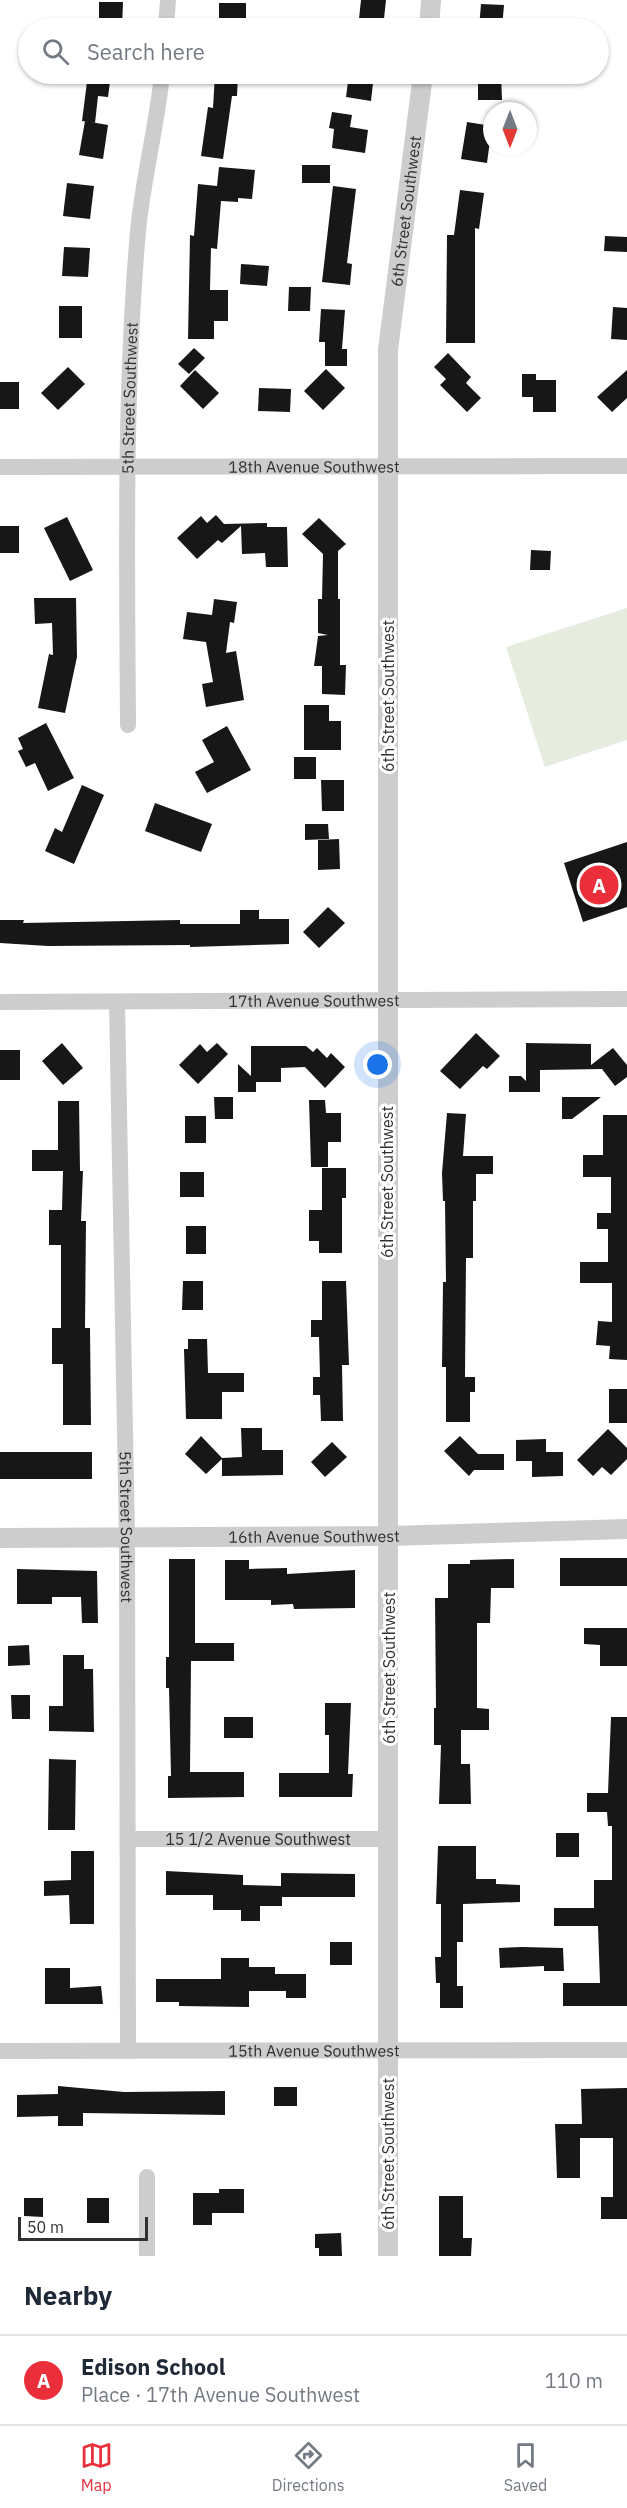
<!DOCTYPE html>
<meta charset="utf-8">
<style>
:root{--surface:#fff;--page:#f2f2f3;--text:#1f2937;--muted:#747a83;--line:#e0e1e3;--accent:#ea2f3b}
body{margin:0;font-family:"IBM Plex Sans",sans-serif;background:var(--page);color:var(--text)}
.compass{position:absolute;left:483px;top:102px;width:54px;height:54px;border-radius:50%;background:var(--surface);box-shadow:0 2px 4px #0004;rotate:180deg}
.scale{position:absolute;left:18px;bottom:15px;width:130px;box-sizing:border-box;padding-left:6px;border:3px solid #303030;border-top:0;font-size:16px;line-height:21px;white-space:nowrap;color:#303030;-webkit-text-stroke:4px #fff;paint-order:stroke}
.you{position:absolute;left:378px;top:1065px;width:21px;height:21px;margin:-15px;border:4px solid #fff;border-radius:50%;background:#1a73e8;box-shadow:0 0 0 9px #1a73e833}
.badge{display:grid;place-items:center;width:39px;height:39px;border-radius:50%;background:var(--accent);color:#fff;font-size:20px;font-weight:700}
.pin{position:absolute;translate:-50% -50%;border:3px solid #fff;box-shadow:0 2px 6px #0006}
.list{margin:0;padding:0;list-style:none}
h2{display:flex;justify-content:space-between;align-items:center;height:78px;margin:0;padding:0 24px;font-size:26px}
h2 small{font-size:20px;font-weight:400;color:var(--muted)}
.list li{display:grid;grid-template-columns:39px 1fr auto;gap:18px;align-items:center;box-sizing:border-box;height:90px;padding:0 24px;border-top:2px solid var(--line)}
.list b{display:block;font-size:22px;white-space:nowrap}
.list p{margin:0;font-size:20px;white-space:nowrap;color:var(--muted)}
.list em{font-size:20px;font-style:normal;color:var(--muted)}
.icon{flex:none;width:33px;height:33px;fill:none;stroke:currentColor;stroke-width:2;stroke-linecap:round;stroke-linejoin:round}
.map{position:relative;flex:none;width:627px;height:2256px;overflow:hidden}
.search{position:absolute;background:var(--surface);box-shadow:0 2px 4px #0004;left:18px;right:18px;top:18px;height:66px;display:flex;align-items:center;gap:15px;box-sizing:border-box;padding:0 21px;border-radius:33px;color:var(--muted);font-size:22px}
.sheet{height:168px;background:var(--surface)}
nav{display:flex;justify-content:space-around;align-items:center;box-sizing:border-box;height:84px;border-top:2px solid var(--line);background:var(--surface);font-size:16px;color:var(--muted)}
nav a{display:grid;justify-items:center;gap:3px}
nav .on{color:var(--accent)}
.map>svg:first-child{display:block}
.green{fill:#e6edde}
.building{fill:#171717}
.lines{fill:none;stroke-linecap:round;stroke-linejoin:round}
.minor{stroke:#cdcdcd;stroke-width:16}
.tertiary{stroke:#cdcdcd;stroke-width:20}
.labels{text-anchor:middle;stroke-width:6;stroke-linejoin:round;paint-order:stroke}
.street-label{font-size:16px;fill:#303030;stroke:#fff}
</style>
<div class="map">
<svg width="627" height="2256" viewBox="0 0 627 2256">
<rect width="100%" height="100%" fill="#fff"/>
<polygon class="green" points="627,608 627,740 545,767 506,647"/>
<g class="building">
<polygon points="361,0 386,0 383,28 358,28"/>
<polygon points="99,2 123,2 122,28 99,28"/>
<rect x="219" y="3" width="27" height="25"/>
<polygon points="481,4 504,5 502,28 479,28"/>
<polygon points="88,74 111,74 108,97 98,96 95,123 82,121"/>
<polygon points="215,74 238,74 237,96 232,96 223,159 201,156 208,107 213,108"/>
<polygon points="349,74 374,74 371,101 346,97"/>
<polygon points="478,74 501,74 502,100 478,100"/>
<polygon points="332,112 352,115 350,127 368,130 365,153 332,148 334,129 329,128"/>
<polygon points="85,121 108,125 103,159 79,155"/>
<polygon points="467,122 492,126 487,163 461,159"/>
<rect x="302" y="165" width="28" height="18"/>
<polygon points="219,167 255,170 252,199 238,198 238,202 221,201 217,249 211,248 210,290 228,290 228,321 214,321 214,339 188,339 190,235 194,236 198,184 217,186"/>
<polygon points="67,183 94,186 90,219 63,216"/>
<polygon points="333,186 356,189 347,263 352,264 350,285 322,282"/>
<polygon points="460,190 484,193 479,229 475,228 475,343 446,343 447,235 454,235"/>
<polygon points="605,236 627,237 627,252 604,251"/>
<polygon points="64,247 90,248 88,277 62,276"/>
<polygon points="241,264 269,266 267,286 240,284"/>
<polygon points="289,287 311,287 310,311 288,311"/>
<rect x="59" y="306" width="23" height="32"/>
<polygon points="613,307 627,308 627,340 611,339"/>
<polygon points="321,309 345,310 342,349 347,349 347,366 325,366 325,342 319,342"/>
<polygon points="194,348 205,358 189,374 178,364"/>
<polygon points="448,353 471,377 466,383 481,398 467,412 440,385 446,379 434,367"/>
<polygon points="68,367 85,384 58,410 41,393"/>
<polygon points="326,369 345,388 323,410 304,391"/>
<polygon points="195,370 219,393 203,409 180,386"/>
<polygon points="627,370 627,398 612,412 597,397"/>
<polygon points="522,374 536,374 536,380 556,380 556,412 533,412 533,397 522,397"/>
<rect x="0" y="382" width="19" height="27"/>
<polygon points="259,388 291,389 290,412 258,411"/>
<polygon points="216,515 224,524 267,523 267,527 287,527 288,567 266,567 265,553 242,554 241,526 222,543 218,540 197,559 177,538 201,516 207,523"/>
<polygon points="67,517 93,570 70,581 44,528"/>
<polygon points="319,518 346,544 338,551 338,599 340,599 340,665 346,665 345,695 322,694 322,666 314,666 318,636 328,635 318,633 318,599 322,599 323,554 302,534"/>
<rect x="0" y="526" width="19" height="27"/>
<polygon points="531,550 551,551 550,570 530,570"/>
<polygon points="34,598 76,598 77,657 65,713 38,708 49,654 53,655 52,623 35,624"/>
<polygon points="214,599 237,602 234,623 230,622 226,653 236,651 244,700 206,707 202,684 213,682 206,642 183,639 187,612 212,615"/>
<polygon points="304,705 329,705 329,721 341,721 341,750 304,750"/>
<polygon points="46,723 74,778 48,791 35,763 26,767 18,751 23,749 18,738"/>
<polygon points="227,726 251,770 207,793 195,772 214,762 202,740"/>
<rect x="294" y="757" width="22" height="22"/>
<polygon points="321,780 344,780 344,811 322,811"/>
<polygon points="82,785 104,795 74,864 45,851 55,828 62,832"/>
<polygon points="155,803 212,824 201,852 145,831"/>
<polygon points="305,824 328,824 329,839 305,840"/>
<polygon points="339,839 340,869 318,870 318,840"/>
<polygon points="627,842 627,907 583,922 564,863"/>
<polygon points="328,907 345,923 319,948 303,932"/>
<polygon points="240,910 259,910 259,919 289,919 289,944 190,947 190,945 48,946 0,943 0,920 24,920 23,923 180,920 180,924 240,924"/>
<polygon points="476,1033 500,1056 487,1069 483,1066 460,1089 440,1071"/>
<polygon points="62,1043 83,1068 63,1085 42,1061"/>
<polygon points="217,1043 228,1054 198,1084 179,1065 200,1044 207,1052"/>
<polygon points="526,1043 591,1044 591,1065 613,1048 627,1065 627,1077 615,1086 602,1069 540,1070 540,1092 509,1092 509,1076 521,1076 526,1081"/>
<polygon points="251,1046 306,1046 313,1052 317,1048 327,1058 331,1053 345,1067 325,1088 305,1067 281,1068 281,1082 256,1082 256,1092 238,1092 238,1064 251,1076"/>
<rect x="0" y="1050" width="20" height="30"/>
<polygon points="214,1097 233,1097 233,1119 215,1119"/>
<polygon points="562,1097 601,1097 572,1119 562,1119"/>
<polygon points="309,1100 325,1100 326,1113 341,1113 341,1142 328,1142 328,1167 311,1167"/>
<polygon points="58,1101 79,1101 80,1171 83,1171 81,1221 86,1221 85,1328 90,1328 91,1425 63,1425 63,1364 52,1364 52,1328 61,1328 61,1245 49,1245 49,1210 62,1210 63,1171 32,1171 32,1150 58,1150"/>
<polygon points="447,1113 466,1114 463,1156 493,1156 493,1174 476,1174 476,1201 473,1201 473,1258 466,1258 465,1377 475,1377 475,1392 470,1392 470,1422 446,1422 446,1367 442,1367 443,1282 446,1282 445,1201 443,1201 442,1173"/>
<polygon points="603,1115 627,1115 627,1360 609,1359 610,1346 596,1345 598,1321 612,1322 612,1283 580,1283 580,1262 608,1262 608,1229 597,1229 597,1213 611,1213 611,1177 583,1177 583,1155 603,1155"/>
<rect x="185" y="1116" width="21" height="27"/>
<polygon points="322,1168 346,1168 346,1198 342,1198 342,1253 319,1253 319,1241 309,1241 309,1210 322,1210"/>
<rect x="180" y="1172" width="24" height="25"/>
<rect x="186" y="1226" width="20" height="28"/>
<polygon points="183,1281 203,1281 203,1310 182,1310"/>
<polygon points="322,1281 346,1281 349,1365 342,1365 343,1421 321,1421 320,1395 313,1395 313,1377 320,1377 319,1337 311,1337 311,1320 322,1320"/>
<polygon points="188,1339 207,1339 208,1373 244,1373 244,1392 222,1392 222,1419 186,1419 184,1349 188,1349"/>
<rect x="609" y="1389" width="18" height="34"/>
<polygon points="241,1428 262,1428 262,1450 283,1450 283,1475 222,1476 222,1459 206,1474 185,1454 201,1436 222,1458 242,1457"/>
<polygon points="608,1429 627,1448 627,1459 611,1475 602,1467 593,1476 577,1460"/>
<polygon points="460,1436 478,1454 504,1454 504,1470 474,1470 469,1476 444,1451"/>
<polygon points="546,1439 546,1452 563,1452 563,1476 532,1477 532,1461 516,1461 516,1440"/>
<polygon points="332,1442 347,1457 325,1477 311,1462"/>
<rect x="0" y="1452" width="92" height="27"/>
<rect x="560" y="1558" width="67" height="28"/>
<polygon points="169,1559 195,1559 195,1643 234,1643 234,1661 191,1661 190,1772 244,1772 244,1797 168,1798 168,1776 171,1776 169,1688 166,1688 166,1657 169,1657"/>
<polygon points="514,1559 514,1588 491,1588 490,1623 477,1623 477,1708 489,1709 489,1730 461,1730 461,1764 470,1764 471,1804 439,1804 441,1745 434,1745 434,1708 436,1708 435,1598 448,1598 448,1564 470,1564 470,1560"/>
<polygon points="225,1560 249,1560 249,1569 287,1568 287,1574 355,1570 355,1608 294,1609 293,1604 271,1605 271,1600 225,1600"/>
<polygon points="17,1569 97,1571 98,1623 82,1623 81,1597 52,1597 52,1604 17,1604"/>
<polygon points="584,1628 627,1628 627,1666 600,1666 600,1645 584,1644"/>
<polygon points="29,1645 30,1665 8,1666 8,1646"/>
<polygon points="63,1655 84,1655 84,1669 93,1669 94,1732 49,1731 49,1706 63,1706"/>
<polygon points="11,1695 30,1695 30,1719 12,1719"/>
<polygon points="325,1703 351,1703 348,1774 353,1774 352,1797 279,1797 279,1773 329,1773 329,1735 325,1735"/>
<rect x="224" y="1717" width="29" height="21"/>
<polygon points="611,1717 627,1717 627,2006 563,2006 563,1983 600,1983 598,1926 554,1926 554,1908 594,1908 594,1880 612,1880 612,1826 608,1826 607,1812 587,1812 587,1793 608,1793"/>
<polygon points="49,1759 76,1760 75,1830 48,1830"/>
<rect x="556" y="1833" width="23" height="24"/>
<polygon points="438,1846 476,1846 476,1879 496,1879 496,1884 520,1885 520,1902 463,1904 463,1942 457,1942 457,1986 463,1986 463,2008 440,2008 440,1983 436,1983 435,1957 441,1957 441,1904 436,1904"/>
<polygon points="71,1851 94,1851 94,1924 70,1924 69,1895 44,1896 44,1881 71,1880"/>
<polygon points="166,1871 243,1875 243,1885 281,1886 281,1873 355,1874 355,1897 282,1897 282,1906 260,1906 260,1921 241,1921 241,1910 213,1910 213,1895 166,1895"/>
<rect x="330" y="1942" width="22" height="23"/>
<polygon points="522,1947 563,1948 564,1971 544,1971 544,1966 500,1968 499,1948"/>
<polygon points="221,1958 249,1958 249,1967 275,1967 275,1974 306,1974 306,1998 286,1998 286,1991 249,1991 249,2007 179,2006 179,2002 156,2002 156,1979 221,1979"/>
<polygon points="45,1968 70,1968 70,1988 101,1986 103,2004 45,2004"/>
<polygon points="58,2086 124,2092 225,2091 225,2115 83,2113 83,2126 58,2126 58,2116 17,2117 17,2095 58,2094"/>
<rect x="274" y="2087" width="23" height="19"/>
<polygon points="627,2088 627,2219 601,2219 601,2197 613,2197 613,2138 580,2138 580,2178 557,2178 555,2124 582,2124 581,2089"/>
<polygon points="219,2189 244,2189 244,2213 212,2213 212,2225 193,2225 193,2193 219,2193"/>
<polygon points="439,2196 463,2196 463,2238 472,2238 471,2256 439,2256"/>
<polygon points="24,2198 43,2198 43,2217 24,2216"/>
<rect x="87" y="2198" width="22" height="25"/>
<polygon points="341,2233 342,2256 319,2256 319,2248 315,2248 315,2234"/>
</g>
<g class="lines">
<g class="minor">
<polyline points="166,28 168,0"/>
<path id="s1" d="M0,467L627,466"/>
<path id="s2" d="M128,725C127,560 124,395 138,231C143,178 157,126 162,74"/>
<path id="s3" d="M0,1002L627,999"/>
<path id="s4" d="M117,1002L127,1538L128,2051"/>
<path id="s5" d="M128,1839H388"/>
<path id="s6" d="M0,2051L627,2050"/>
<polyline points="147,2256 147,2177"/>
</g>
<g class="tertiary">
<polyline points="429,28 431,0"/>
<path id="s7" d="M0,1538L389,1536L627,1529"/>
<path id="s8" d="M388,2256V350L423,74"/>
</g>
</g>
<g class="labels">
<g class="street-label">
<text dy="6" stroke="none"><textPath href="#s8" startOffset="2046">6th Street Southwest</textPath></text>
<text dy="6" stroke="none"><textPath href="#s2" startOffset="327">5th Street Southwest</textPath></text>
<text dy="6" stroke="none"><textPath href="#s1" startOffset="314">18th Avenue Southwest</textPath></text>
<text transform="translate(388 696) rotate(-90)" y="6">6th Street Southwest</text>
<text dy="6" stroke="none"><textPath href="#s3" startOffset="314">17th Avenue Southwest</textPath></text>
<text transform="translate(387 1182) rotate(-90)" y="6">6th Street Southwest</text>
<text dy="6" stroke="none"><textPath href="#s4" startOffset="525">5th Street Southwest</textPath></text>
<text dy="6" stroke="none"><textPath href="#s7" startOffset="314">16th Avenue Southwest</textPath></text>
<text transform="translate(389 1668) rotate(-90)" y="6">6th Street Southwest</text>
<text dy="6" stroke="none"><textPath href="#s5" startOffset="130">15 1/2 Avenue Southwest</textPath></text>
<text dy="6" stroke="none"><textPath href="#s6" startOffset="314">15th Avenue Southwest</textPath></text>
<text transform="translate(388 2154) rotate(-90)" y="6">6th Street Southwest</text>
</g>
</g>
</svg>
<svg class="compass" viewBox="-18 -18 36 36"><path d="M0-13l5 13h-10z" fill="#e53935"/><path d="M0 13l5-13h-10z" fill="#747a83"/></svg>
<div class="scale">50 m</div>
<div class="you"></div>
<div class="pin badge" style="left:599px;top:885px">A</div>
<div class="search"><svg class="icon" aria-label="search" viewBox="0 0 24 24"><circle cx="10" cy="10" r="6"/><path d="M15 15l6 6"/></svg>Search here</div>
</div>
<section class="sheet">
<h2>Nearby<small></small></h2>
<ul class="list">
<li><span class="badge">A</span><div><b>Edison School</b><p>Place · 17th Avenue Southwest</p></div><em>110 m</em></li>
</ul>
</section>
<nav>
<a class="on"><svg class="icon" aria-label="map" viewBox="0 0 24 24"><path d="M3 6l6-2 6 2 6-2v14l-6 2-6-2-6 2zM9 4v14M15 6v14"/></svg>Map</a>
<a><svg class="icon" aria-label="directions" viewBox="0 0 24 24"><path d="M12 3l9 9-9 9-9-9zM9 14v-3h6M13 9l2 2-2 2"/></svg>Directions</a>
<a><svg class="icon" aria-label="saved" viewBox="0 0 24 24"><path d="M7 4h10v16l-5-4-5 4z"/></svg>Saved</a>
</nav>
